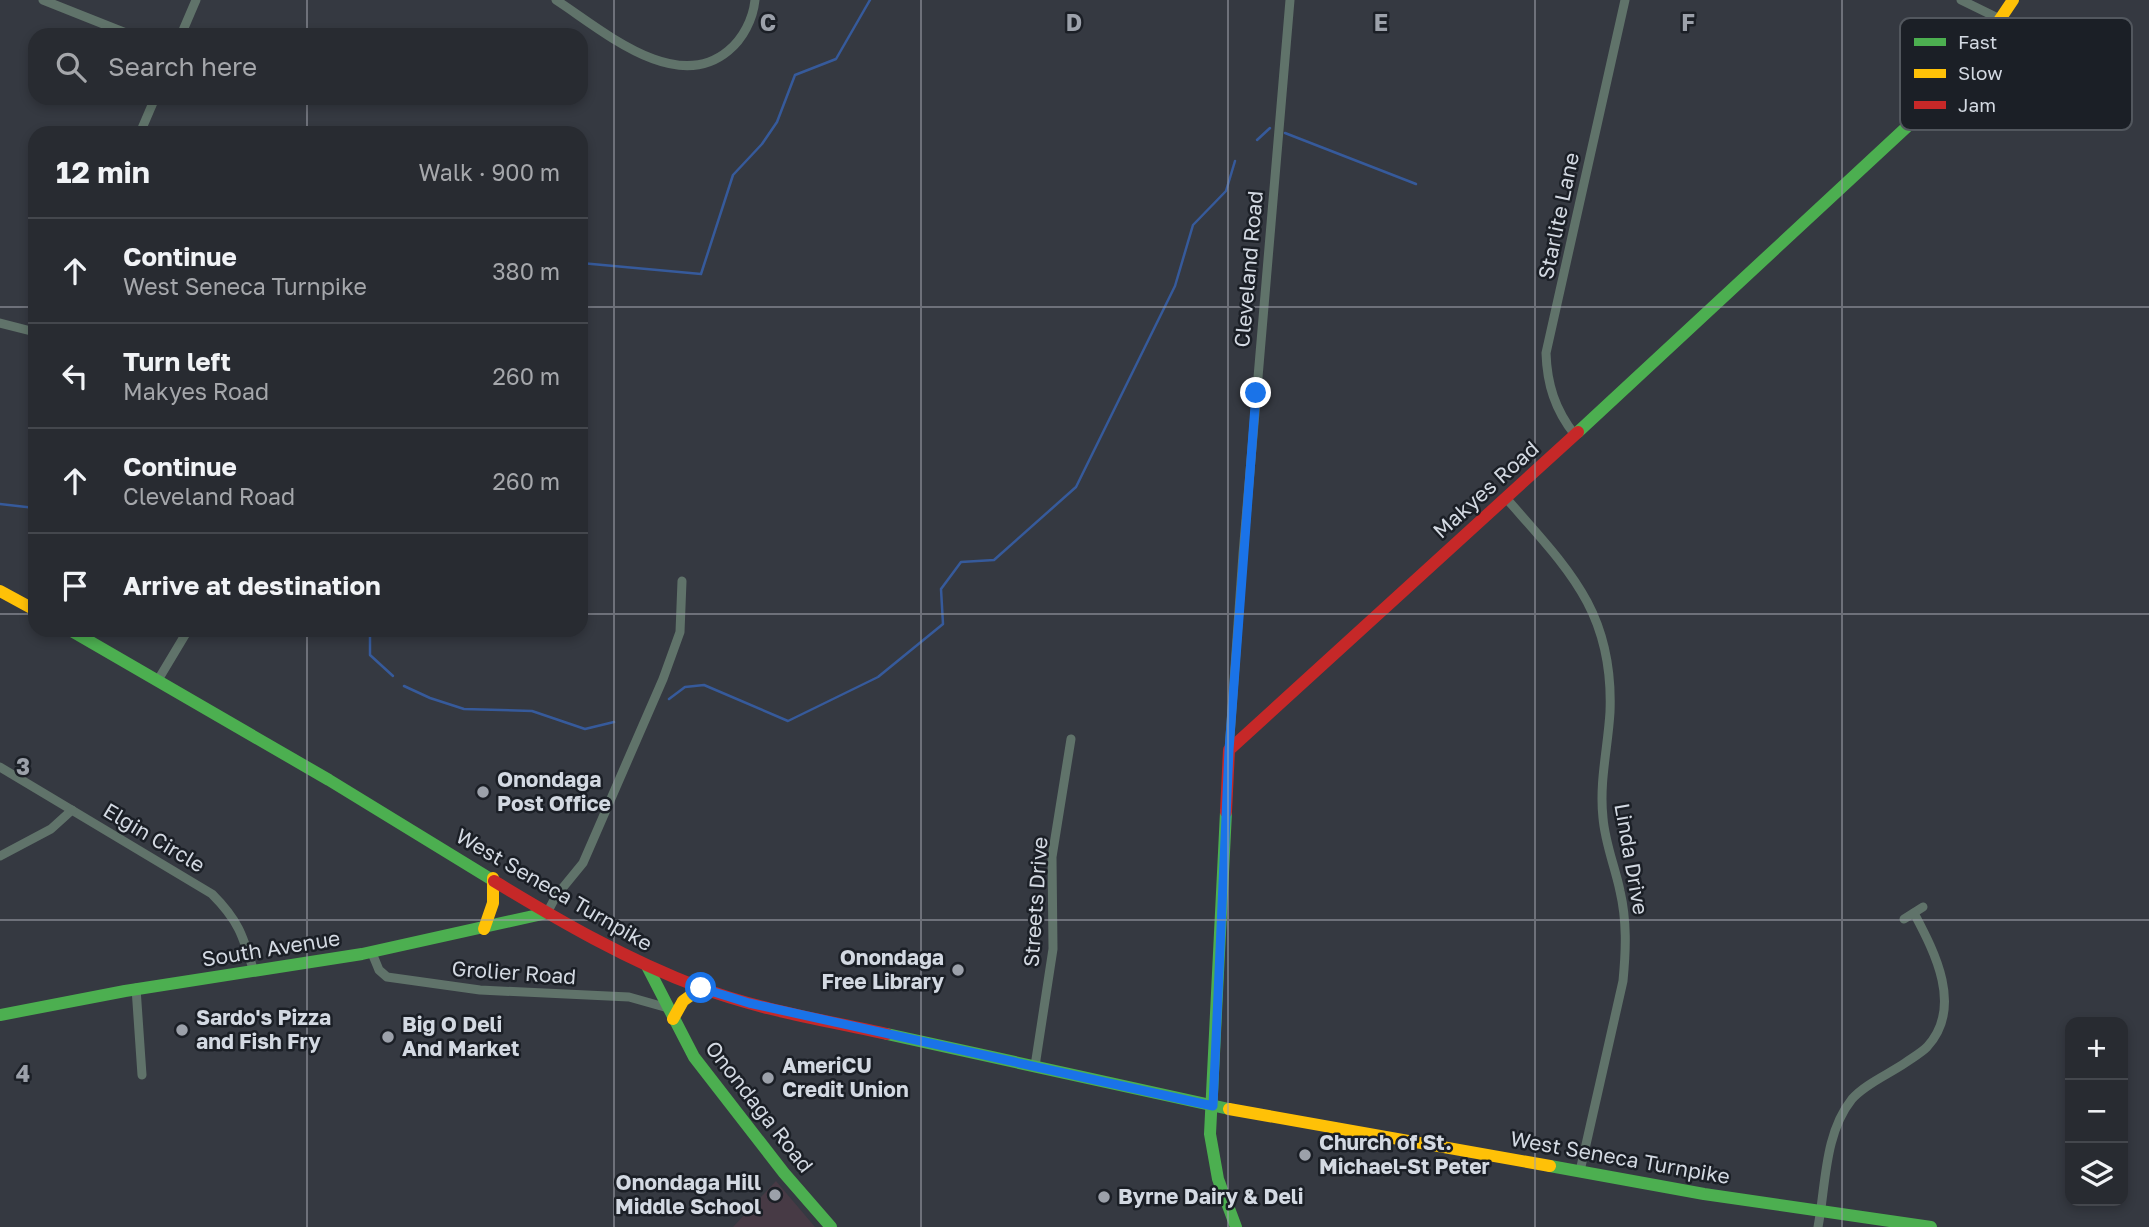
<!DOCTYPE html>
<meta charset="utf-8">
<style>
:root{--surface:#282b31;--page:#303339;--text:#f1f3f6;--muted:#a5a7ab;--line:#44474d}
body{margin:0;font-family:"Golos Text",sans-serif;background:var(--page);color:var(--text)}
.controls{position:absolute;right:21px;bottom:21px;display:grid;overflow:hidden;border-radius:14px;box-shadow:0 4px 10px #0003}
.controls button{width:63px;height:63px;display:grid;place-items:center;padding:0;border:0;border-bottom:2px solid var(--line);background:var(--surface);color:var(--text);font:35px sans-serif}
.stop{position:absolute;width:21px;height:21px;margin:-16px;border:5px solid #1a73e8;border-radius:50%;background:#fff}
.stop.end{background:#1a73e8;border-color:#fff;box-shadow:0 2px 7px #0008}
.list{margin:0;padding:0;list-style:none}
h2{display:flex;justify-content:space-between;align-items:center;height:91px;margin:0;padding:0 28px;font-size:30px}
h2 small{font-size:23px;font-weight:400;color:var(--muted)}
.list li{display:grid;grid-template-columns:46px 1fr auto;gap:21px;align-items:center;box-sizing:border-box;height:105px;padding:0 28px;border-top:2px solid var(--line)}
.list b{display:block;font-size:26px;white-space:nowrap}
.list p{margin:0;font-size:23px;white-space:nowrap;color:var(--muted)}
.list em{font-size:23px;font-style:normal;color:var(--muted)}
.icon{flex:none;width:38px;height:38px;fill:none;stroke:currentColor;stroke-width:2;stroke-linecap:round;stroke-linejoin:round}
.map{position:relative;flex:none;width:2149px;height:1227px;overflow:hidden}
.search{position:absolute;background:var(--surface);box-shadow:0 4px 10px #0003;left:28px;top:28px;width:560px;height:77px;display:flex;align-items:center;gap:18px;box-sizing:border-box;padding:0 24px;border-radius:21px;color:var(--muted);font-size:26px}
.panel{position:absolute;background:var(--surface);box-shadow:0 4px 10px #0003;left:28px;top:126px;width:560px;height:511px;border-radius:21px}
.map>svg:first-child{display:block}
.education{fill:#473a45}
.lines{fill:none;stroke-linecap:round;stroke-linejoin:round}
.stream{stroke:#365a9b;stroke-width:2.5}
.street{stroke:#60736a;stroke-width:9}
.fast{stroke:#4caf50;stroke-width:12}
.slow{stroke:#ffc107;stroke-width:12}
.jam{stroke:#c62828;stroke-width:12}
.route{stroke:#1a73e8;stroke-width:9}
.grid{fill:none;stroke:#9ca1aa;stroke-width:2;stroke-opacity:0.55}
.poi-dot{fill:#9ca1aa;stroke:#1b1f26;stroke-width:2.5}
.labels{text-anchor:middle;stroke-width:5;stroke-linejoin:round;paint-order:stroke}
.street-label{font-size:21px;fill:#d3d9e2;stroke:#1b1f26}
.poi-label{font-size:21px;font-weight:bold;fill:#d3d9e2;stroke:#1b1f26;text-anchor:start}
.key{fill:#1b1f26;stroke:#52575e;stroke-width:2}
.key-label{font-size:19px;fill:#d3d9e2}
.grid-label{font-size:23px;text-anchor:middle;font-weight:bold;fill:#9ca1aa;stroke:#1b1f26;stroke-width:5;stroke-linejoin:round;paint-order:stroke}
</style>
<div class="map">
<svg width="2149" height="1227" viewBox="0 0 2149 1227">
<rect width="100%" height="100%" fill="#353941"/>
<polygon class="education" points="776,1181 815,1227 733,1227"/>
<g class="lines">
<g class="stream">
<polyline points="1285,133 1416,184"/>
<polyline points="1257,140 1270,128"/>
<polyline points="581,263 701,274 733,175 762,144 777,122 795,75 836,59 870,0"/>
<polyline points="0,504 35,508"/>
<polyline points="370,630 370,655 393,676"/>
<polyline points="404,686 430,698 464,709 532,711 585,729 614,722"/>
<polyline points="669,699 685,687 704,685 788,721 878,677 943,624 941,589 961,562 994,560 1076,487 1175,286 1193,225 1226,191 1235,161"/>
</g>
<g class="street">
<polyline points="43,0 131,35"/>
<path d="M556,0C601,29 675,95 728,51C743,39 753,19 755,0"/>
<polyline points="1961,0 2000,19"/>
<polyline points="181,35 196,0"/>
<polyline points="140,133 155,98"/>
<polyline points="0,323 35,332"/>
<path d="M1575,435C1555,410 1547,384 1546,353L1625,0"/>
<path d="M1506,498C1567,568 1614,611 1610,712C1608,747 1599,782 1603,818C1605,843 1615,867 1620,891C1627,921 1626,950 1623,981L1580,1171"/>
<polyline points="158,680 188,630"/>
<polyline points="1229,750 1243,554 1290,0"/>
<path d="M0,767L212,894C239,921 243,936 254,972"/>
<polyline points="0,856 51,829 72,810"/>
<polyline points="547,913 556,896 583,863 663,679 680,632 682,581"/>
<polyline points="1904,919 1923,907"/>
<polyline points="372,953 379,970 387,977 480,990 629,997 668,1008"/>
<polyline points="136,988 142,1075"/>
<polyline points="1035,1066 1053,949 1052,857 1071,739"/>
<path d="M1818,1227C1826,1185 1824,1134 1852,1099C1865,1084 1889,1074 1905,1063C1912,1058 1921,1053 1927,1047C1964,1007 1934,951 1914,913"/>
</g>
<g class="fast">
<polyline points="1578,432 1952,85"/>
<polyline points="70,630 329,780 494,881"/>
<polyline points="1226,812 1210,1134 1218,1179 1236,1227"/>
<polyline points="647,966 694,1057 784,1173 831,1227"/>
<polyline points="0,1015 125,991 362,954 547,913"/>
<polyline points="887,1034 1229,1109"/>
<polyline points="1550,1166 1704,1194 1931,1227"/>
</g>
<g class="slow">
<polyline points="1952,85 1980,49 2013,0"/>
<polyline points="0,591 35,610"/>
<polyline points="484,929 493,903 493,878"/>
<polyline points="673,1019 683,1001 701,988"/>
<polyline points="1229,1109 1550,1166"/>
</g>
<g class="jam">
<polyline points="1226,812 1229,750 1578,432"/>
<path d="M494,881C560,921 627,960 699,987C759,1010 824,1020 887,1034"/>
</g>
</g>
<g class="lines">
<polyline class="route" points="701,988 749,1003 1213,1106 1229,750 1256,393"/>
</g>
<path class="grid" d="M307,0V35M614,0V1227M921,0V1227M1228,0V1227M1535,0V1227M1842,0V1227M307,98V133M0,307H35M581,307H2149M0,614H35M581,614H2149M307,630V1227M0,920H2149"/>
<g class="poi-dot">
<circle cx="483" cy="792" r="7"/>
<circle cx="958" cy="970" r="7"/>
<circle cx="182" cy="1030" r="7"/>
<circle cx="388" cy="1037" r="7"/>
<circle cx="768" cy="1078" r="7"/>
<circle cx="1305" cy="1155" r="7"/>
<circle cx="775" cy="1195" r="7"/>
<circle cx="1104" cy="1197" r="7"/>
</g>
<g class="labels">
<g class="street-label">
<text transform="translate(1559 216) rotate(-78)" y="7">Starlite Lane</text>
<text transform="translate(1249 269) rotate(-85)" y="7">Cleveland Road</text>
<text transform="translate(1486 490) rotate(-42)" y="7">Makyes Road</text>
<text transform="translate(154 838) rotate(31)" y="7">Elgin Circle</text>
<text transform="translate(1631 859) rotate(80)" y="7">Linda Drive</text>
<text transform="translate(554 890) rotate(30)" y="7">West Seneca Turnpike</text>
<text transform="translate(1036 902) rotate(-86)" y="7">Streets Drive</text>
<text transform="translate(271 949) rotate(-9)" y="7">South Avenue</text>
<text transform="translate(514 973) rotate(4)" y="7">Grolier Road</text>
<text transform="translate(759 1107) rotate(52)" y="7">Onondaga Road</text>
<text transform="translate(1620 1158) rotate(10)" y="7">West Seneca Turnpike</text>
</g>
<g class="poi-label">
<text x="497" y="787">Onondaga<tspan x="497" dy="24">Post Office</tspan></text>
<text x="944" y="965" text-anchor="end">Onondaga<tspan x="944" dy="24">Free Library</tspan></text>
<text x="196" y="1025">Sardo's Pizza<tspan x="196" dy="24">and Fish Fry</tspan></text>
<text x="402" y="1032">Big O Deli<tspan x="402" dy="24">And Market</tspan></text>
<text x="782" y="1073">AmeriCU<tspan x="782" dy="24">Credit Union</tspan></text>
<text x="1319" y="1150">Church of St.<tspan x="1319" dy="24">Michael-St Peter</tspan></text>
<text x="761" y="1190" text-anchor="end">Onondaga Hill<tspan x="761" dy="24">Middle School</tspan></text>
<text x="1118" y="1204">Byrne Dairy &amp; Deli</text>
</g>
</g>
<rect x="1900" y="18" width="232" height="112" rx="10" class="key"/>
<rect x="1914" y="38" width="32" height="8" fill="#4caf50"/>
<rect x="1914" y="69" width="32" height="9" fill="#ffc107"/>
<rect x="1914" y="101" width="32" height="8" fill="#c62828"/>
<g class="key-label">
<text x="1958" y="49">Fast</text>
<text x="1958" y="80">Slow</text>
<text x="1958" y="112">Jam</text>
</g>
<g class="grid-label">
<text x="768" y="31">C</text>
<text x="1074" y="31">D</text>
<text x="1381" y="31">E</text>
<text x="1688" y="31">F</text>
<text x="23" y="775">3</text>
<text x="23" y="1082">4</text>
</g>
</svg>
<div class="controls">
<button>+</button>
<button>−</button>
<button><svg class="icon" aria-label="layers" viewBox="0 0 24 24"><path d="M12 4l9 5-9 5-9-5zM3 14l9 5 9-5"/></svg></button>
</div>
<div class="stop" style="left:701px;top:988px"></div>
<div class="stop end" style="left:1256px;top:393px"></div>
<div class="search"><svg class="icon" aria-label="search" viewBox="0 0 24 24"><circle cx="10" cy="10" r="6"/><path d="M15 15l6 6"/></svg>Search here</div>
<section class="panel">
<h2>12 min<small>Walk · 900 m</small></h2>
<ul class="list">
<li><svg class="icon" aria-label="ahead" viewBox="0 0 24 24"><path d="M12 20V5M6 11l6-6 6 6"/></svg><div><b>Continue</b><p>West Seneca Turnpike</p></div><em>380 m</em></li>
<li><svg class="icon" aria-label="left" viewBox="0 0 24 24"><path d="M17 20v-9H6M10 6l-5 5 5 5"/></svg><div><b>Turn left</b><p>Makyes Road</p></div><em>260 m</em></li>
<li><svg class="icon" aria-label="ahead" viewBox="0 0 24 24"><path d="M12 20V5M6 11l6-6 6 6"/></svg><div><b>Continue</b><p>Cleveland Road</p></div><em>260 m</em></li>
<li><svg class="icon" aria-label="arrive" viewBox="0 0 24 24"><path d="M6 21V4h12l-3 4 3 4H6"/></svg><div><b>Arrive at destination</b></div></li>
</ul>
</section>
</div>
